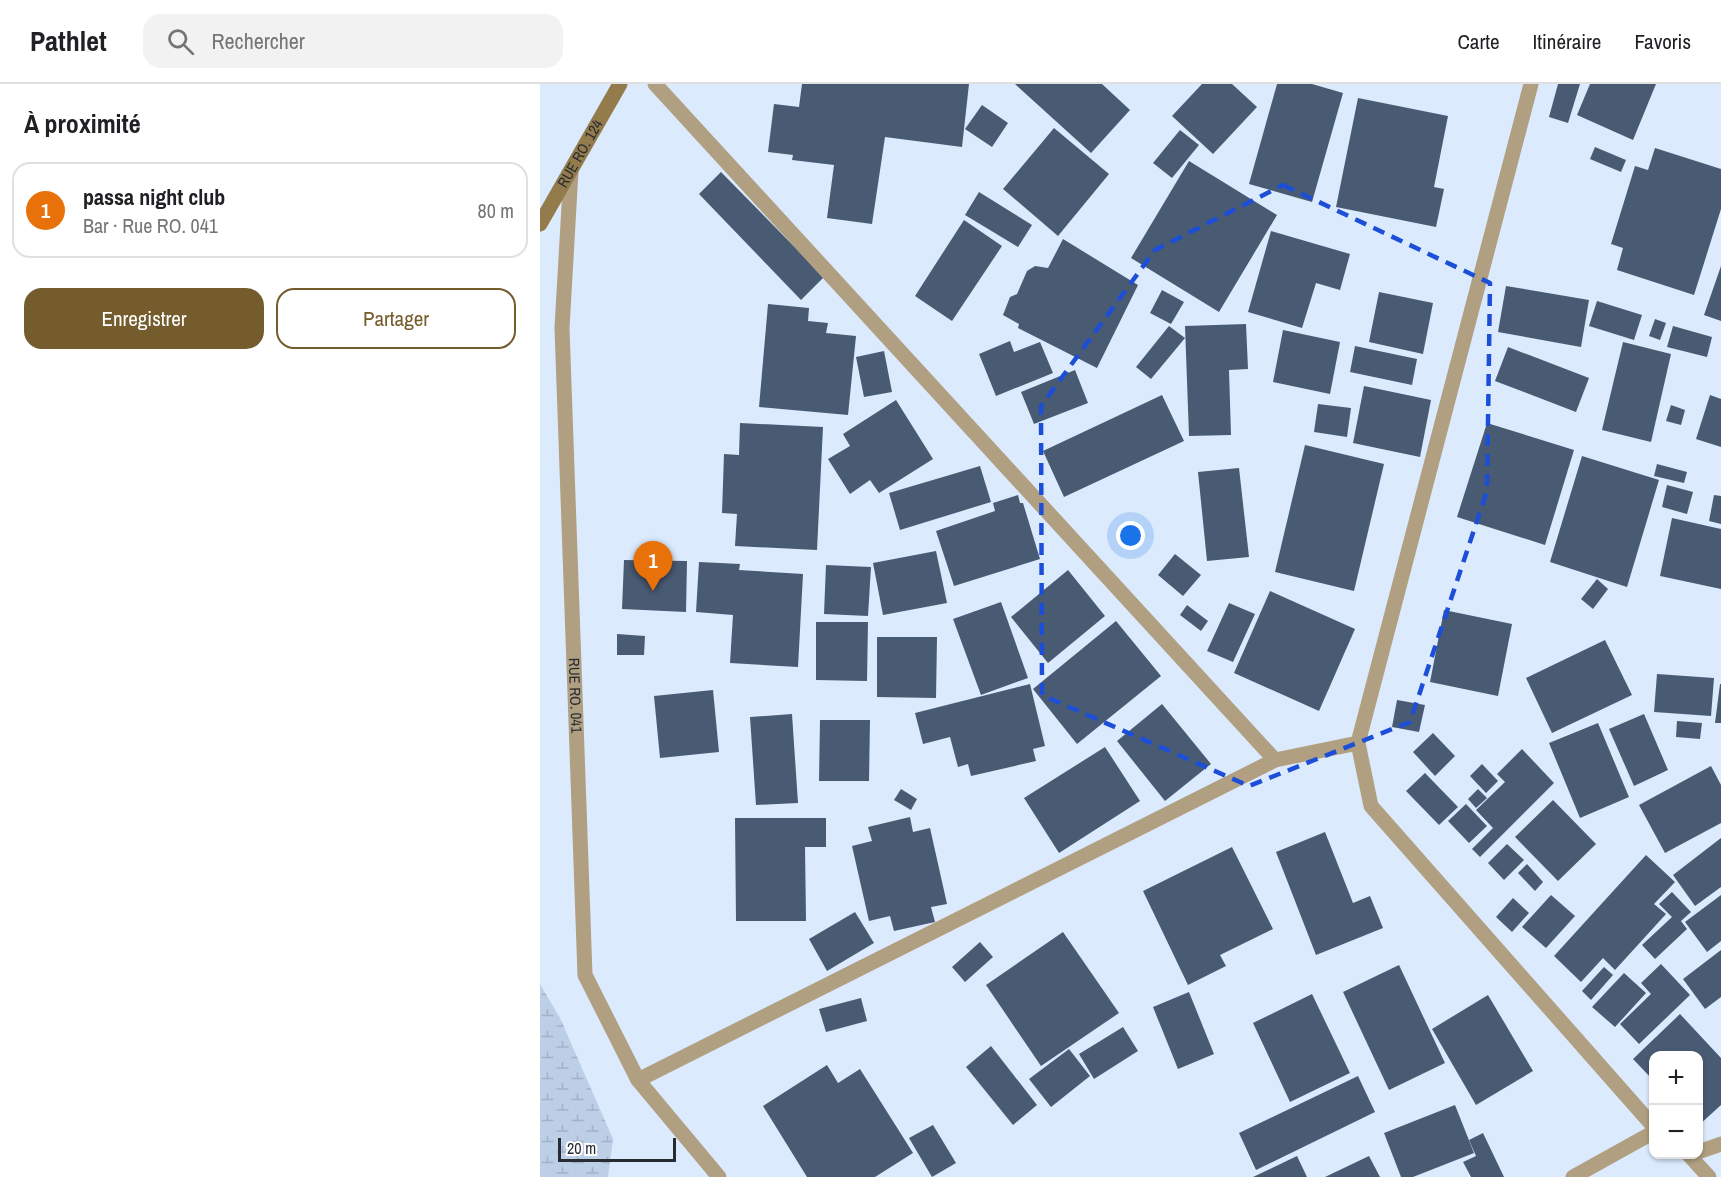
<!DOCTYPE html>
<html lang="fr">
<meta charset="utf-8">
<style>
:root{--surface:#fff;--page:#f2f2f2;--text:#202124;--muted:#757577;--line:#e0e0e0;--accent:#745c2d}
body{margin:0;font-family:"Archivo Narrow",sans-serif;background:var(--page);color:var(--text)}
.controls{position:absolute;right:18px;bottom:18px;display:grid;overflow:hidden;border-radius:12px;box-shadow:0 2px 4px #0004}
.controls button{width:54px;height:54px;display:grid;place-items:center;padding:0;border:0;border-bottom:2px solid var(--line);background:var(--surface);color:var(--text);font:30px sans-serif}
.scale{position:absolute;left:18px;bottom:15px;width:118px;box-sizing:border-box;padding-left:6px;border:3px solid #272c33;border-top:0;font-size:16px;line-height:21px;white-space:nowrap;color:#272c33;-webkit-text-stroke:4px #fff;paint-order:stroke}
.you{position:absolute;left:591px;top:452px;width:21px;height:21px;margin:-15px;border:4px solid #fff;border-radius:50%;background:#1a73e8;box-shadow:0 0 0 9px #1a73e833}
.badge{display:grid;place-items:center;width:39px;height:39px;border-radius:50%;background:var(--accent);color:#fff;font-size:20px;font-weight:700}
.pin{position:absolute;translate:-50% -50px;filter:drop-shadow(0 2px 3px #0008)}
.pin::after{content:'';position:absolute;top:32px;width:21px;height:18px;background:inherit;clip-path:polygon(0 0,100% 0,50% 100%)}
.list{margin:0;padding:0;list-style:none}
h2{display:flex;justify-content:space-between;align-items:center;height:78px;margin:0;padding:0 24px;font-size:26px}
h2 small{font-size:20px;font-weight:400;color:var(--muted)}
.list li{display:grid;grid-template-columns:39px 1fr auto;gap:18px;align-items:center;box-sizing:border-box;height:96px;margin:0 12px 12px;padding:0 12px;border:2px solid var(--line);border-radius:18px}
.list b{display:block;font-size:22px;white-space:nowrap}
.list p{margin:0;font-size:20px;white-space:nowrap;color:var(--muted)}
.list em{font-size:20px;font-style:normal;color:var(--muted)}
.actions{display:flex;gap:12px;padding:18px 24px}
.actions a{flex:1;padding:14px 0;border:2px solid var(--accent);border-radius:18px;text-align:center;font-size:21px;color:var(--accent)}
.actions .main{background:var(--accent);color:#fff}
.icon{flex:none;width:33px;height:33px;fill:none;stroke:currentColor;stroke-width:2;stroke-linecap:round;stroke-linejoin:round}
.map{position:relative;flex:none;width:1181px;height:1093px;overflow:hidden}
header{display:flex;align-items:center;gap:36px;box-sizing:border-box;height:84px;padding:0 30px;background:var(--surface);border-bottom:2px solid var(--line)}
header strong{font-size:28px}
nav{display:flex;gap:33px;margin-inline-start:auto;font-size:21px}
.search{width:420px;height:54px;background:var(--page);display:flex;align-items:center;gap:15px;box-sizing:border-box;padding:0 21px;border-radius:18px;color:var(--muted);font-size:22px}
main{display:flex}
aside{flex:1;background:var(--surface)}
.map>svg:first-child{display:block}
.wetland{fill:url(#wetland-marsh)}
.building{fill:#495b73}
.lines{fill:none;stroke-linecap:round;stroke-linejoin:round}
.street{stroke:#b09f80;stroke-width:15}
.secondary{stroke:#947b4c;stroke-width:15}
.marked{fill:none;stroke:#1d4ed8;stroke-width:4.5;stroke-dasharray:12 8;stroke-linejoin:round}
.labels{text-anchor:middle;stroke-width:6;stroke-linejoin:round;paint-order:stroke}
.street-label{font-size:15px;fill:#272c33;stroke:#fff}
</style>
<header>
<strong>Pathlet</strong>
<div class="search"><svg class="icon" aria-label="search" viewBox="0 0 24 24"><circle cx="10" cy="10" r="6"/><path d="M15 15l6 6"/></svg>Rechercher</div>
<nav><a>Carte</a><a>Itinéraire</a><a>Favoris</a></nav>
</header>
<main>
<aside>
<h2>À proximité<small></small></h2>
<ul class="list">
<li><span class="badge" style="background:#e8710a">1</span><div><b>passa night club</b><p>Bar · Rue RO. 041</p></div><em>80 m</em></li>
</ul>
<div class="actions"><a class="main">Enregistrer</a><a>Partager</a></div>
</aside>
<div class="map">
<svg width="1181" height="1093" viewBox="0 0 1181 1093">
<defs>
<pattern id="wetland-marsh" width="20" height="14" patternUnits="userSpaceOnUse" patternTransform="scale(1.5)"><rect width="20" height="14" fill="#bccfe7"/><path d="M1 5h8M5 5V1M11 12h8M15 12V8" fill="none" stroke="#a2b2c7"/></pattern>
</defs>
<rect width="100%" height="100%" fill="#dbeafd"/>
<polygon class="wetland" points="0,900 20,934 73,1055 68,1093 0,1093"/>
<g class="building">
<polygon points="262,0 429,0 422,63 345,53 332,140 287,134 294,81 252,76 253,71 228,68 234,20 259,23"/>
<polygon points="475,0 562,0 590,26 551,69"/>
<polygon points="662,0 692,0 717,23 673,70 632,32"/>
<polygon points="737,0 772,0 803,9 772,118 709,100"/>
<polygon points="1018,0 1040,0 1028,39 1009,33"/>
<polygon points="1050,0 1116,0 1093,56 1037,31"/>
<polygon points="818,14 908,32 894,103 904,105 896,143 796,123"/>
<polygon points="442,21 468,39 452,63 425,45"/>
<polygon points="514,44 569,90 518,152 463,105"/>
<polygon points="640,46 659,61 632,94 613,79"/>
<polygon points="1055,63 1086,76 1081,88 1050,75"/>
<polygon points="1115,64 1181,85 1181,125 1154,211 1077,186 1083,164 1071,160 1095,82 1108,86"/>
<polygon points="649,77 737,131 679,228 591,174"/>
<polygon points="181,88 284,193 261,216 159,110"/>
<polygon points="439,108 492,141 478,163 425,131"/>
<polygon points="424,136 462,162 412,237 375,212"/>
<polygon points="731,147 810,170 800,206 776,199 762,244 708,228"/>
<polygon points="523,155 598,201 557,284 478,244 479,240 463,231 470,213 477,210 487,187 495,182 508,184"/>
<polygon points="1181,182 1181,237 1164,231"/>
<polygon points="966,202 1049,216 1041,263 958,248"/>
<polygon points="622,206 644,218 631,240 610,229"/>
<polygon points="839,208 893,219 883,270 829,258"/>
<polygon points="1057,217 1102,231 1094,256 1049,242"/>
<polygon points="228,220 269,224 268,237 288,239 286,249 316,252 308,331 219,323"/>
<polygon points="1115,235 1126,239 1120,256 1109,252"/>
<polygon points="706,240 708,285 689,286 691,351 649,352 645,242"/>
<polygon points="629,242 645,254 611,295 596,283"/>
<polygon points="1133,242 1172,253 1167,273 1127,263"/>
<polygon points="743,246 800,258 790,310 733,298"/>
<polygon points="470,257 474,268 500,258 513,289 456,312 439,270"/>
<polygon points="1083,258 1131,270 1111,358 1062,346"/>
<polygon points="815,262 877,275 872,301 810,288"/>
<polygon points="968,263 1049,294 1036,328 955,297"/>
<polygon points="344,267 352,308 324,313 316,273"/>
<polygon points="535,286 548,319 494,340 481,308"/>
<polygon points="824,302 891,316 880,373 813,359"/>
<polygon points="622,311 644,357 524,413 503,367"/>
<polygon points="1170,311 1181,315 1181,363 1156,355"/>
<polygon points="356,316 393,375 339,409 330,396 310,410 288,375 310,362 303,350"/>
<polygon points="778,320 811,324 807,353 774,348"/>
<polygon points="1131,321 1145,326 1141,341 1126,337"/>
<polygon points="200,339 283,343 277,466 195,462 197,430 182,429 184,370 199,371"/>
<polygon points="947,339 1034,366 1005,461 917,433"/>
<polygon points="765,361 844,380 814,507 735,488"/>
<polygon points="1042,372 1119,396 1087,503 1010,478"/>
<polygon points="1117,380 1147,388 1144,399 1114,392"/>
<polygon points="440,382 451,418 360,446 349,409"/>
<polygon points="699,384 709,473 667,477 658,388"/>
<polygon points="1127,401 1153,408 1147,430 1122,423"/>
<polygon points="478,411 480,419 483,419 500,475 414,502 396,447 455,427 453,419"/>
<polygon points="1174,411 1181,412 1181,440 1169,437"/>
<polygon points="1132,434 1181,445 1181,505 1120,492"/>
<polygon points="396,467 407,519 343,531 333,479"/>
<polygon points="635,470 661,491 643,512 618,491"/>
<polygon points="84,476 147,477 146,528 82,525"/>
<polygon points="159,478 200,480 199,486 263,490 258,583 190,579 193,531 156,528"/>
<polygon points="286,481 331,483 328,532 284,530"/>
<polygon points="528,486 565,532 508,579 471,533"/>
<polygon points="1057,495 1068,505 1053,525 1041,515"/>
<polygon points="730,507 815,545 779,627 694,589"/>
<polygon points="461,518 488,594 441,611 413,535"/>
<polygon points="689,519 715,530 693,578 667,567"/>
<polygon points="647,521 668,537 661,547 640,531"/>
<polygon points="904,526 972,540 958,612 890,598"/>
<polygon points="576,537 621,592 537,660 493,605"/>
<polygon points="276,538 328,538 327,597 276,596"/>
<polygon points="77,550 105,552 104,571 77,571"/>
<polygon points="337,553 397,553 396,614 337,613"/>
<polygon points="1065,556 1092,611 1012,649 986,594"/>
<polygon points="1117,590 1174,594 1171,632 1114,628"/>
<polygon points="490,600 505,662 493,665 496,677 431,692 428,680 418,683 410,653 383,660 375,629"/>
<polygon points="1180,600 1181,600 1181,639 1175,639"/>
<polygon points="173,606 179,668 120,674 114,612"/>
<polygon points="857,616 885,621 879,648 852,643"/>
<polygon points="622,620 671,680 625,717 577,657"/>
<polygon points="252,630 258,719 216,721 210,633"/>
<polygon points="1104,630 1128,686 1094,702 1069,645"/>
<polygon points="280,636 330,636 329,697 279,697"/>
<polygon points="1137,637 1162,639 1160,655 1136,653"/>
<polygon points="1058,639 1089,713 1040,734 1009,659"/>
<polygon points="893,649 915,672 895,692 873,668"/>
<polygon points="565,663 600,717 519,769 484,714"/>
<polygon points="982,665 1014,699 940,773 932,765 953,744 936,726 965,698 957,690"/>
<polygon points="942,680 958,697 946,709 930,692"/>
<polygon points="1171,682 1181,701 1181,739 1125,769 1099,721"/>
<polygon points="885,689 918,723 899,741 866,707"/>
<polygon points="361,705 377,715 371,726 354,716"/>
<polygon points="938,705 947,714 936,724 928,715"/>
<polygon points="1013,716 1056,760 1018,797 975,753"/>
<polygon points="926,720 947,742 929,759 908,737"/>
<polygon points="370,733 373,748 390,744 407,820 391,823 395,838 354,847 350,832 329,837 312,762 332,757 328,743"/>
<polygon points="195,734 286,734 286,763 265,763 266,837 196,837"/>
<polygon points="785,748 813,819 830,812 843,844 776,871 736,768"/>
<polygon points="1181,754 1181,803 1155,822 1133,791"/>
<polygon points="967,760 984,776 964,796 948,779"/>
<polygon points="692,763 733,845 680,871 686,882 648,901 603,807"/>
<polygon points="1106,771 1135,798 1114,820 1126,830 1075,886 1063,874 1041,898 1014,872"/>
<polygon points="987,780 1003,798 995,807 978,789"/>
<polygon points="1132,808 1151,828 1141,837 1147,845 1115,875 1102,861 1132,833 1119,820"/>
<polygon points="1011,811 1035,832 1006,864 982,843"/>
<polygon points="1181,811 1181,857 1167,868 1145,838"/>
<polygon points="973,814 989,829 972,848 956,833"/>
<polygon points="315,828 334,859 287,887 269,855"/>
<polygon points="523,848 579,929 501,982 446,901"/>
<polygon points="440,858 453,873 425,898 412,883"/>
<polygon points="1181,866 1181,913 1165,925 1143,895"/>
<polygon points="1121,880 1150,911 1099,960 1080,940 1111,910 1101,899"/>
<polygon points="859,881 905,979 849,1006 803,908"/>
<polygon points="1064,883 1073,891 1051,916 1042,907"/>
<polygon points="1084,889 1106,909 1075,943 1052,923"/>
<polygon points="649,908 674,970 638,985 613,923"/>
<polygon points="772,910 810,989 750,1018 713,939"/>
<polygon points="948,911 993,987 936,1021 892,945"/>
<polygon points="321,914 327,937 286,948 279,925"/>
<polygon points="1140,930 1181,974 1181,1021 1158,1042 1158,972 1114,972 1114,997 1093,975"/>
<polygon points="583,943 598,967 554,995 539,970"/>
<polygon points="451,962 497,1021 473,1041 426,983"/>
<polygon points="529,965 550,992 511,1023 489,995"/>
<polygon points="287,981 298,999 320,985 373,1069 335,1093 267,1093 223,1022"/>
<polygon points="818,992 835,1028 716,1086 699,1049"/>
<polygon points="915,1021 934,1069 873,1093 861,1093 844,1049"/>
<polygon points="393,1041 416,1079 392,1093 369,1054"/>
<polygon points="943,1049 964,1093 931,1093 923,1078 936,1072 929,1056"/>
<polygon points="757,1072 767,1093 713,1093"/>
<polygon points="829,1072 840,1093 785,1093"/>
</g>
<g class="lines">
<g class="street">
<polyline points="115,0 735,676"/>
<polyline points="991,0 818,659 831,722 1114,1043"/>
<path id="s1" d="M31,87L22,244L45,891L98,996L179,1093"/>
<polyline points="98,996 735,676 818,659"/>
<polyline points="1158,1068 1181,1060"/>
<polyline points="1148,1070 1169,1093"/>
<polyline points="1033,1093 1114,1048"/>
</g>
<path class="secondary" id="s2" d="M0,140L80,0"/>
</g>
<path class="marked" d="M743,101L950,199L947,407L870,638L709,702L502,611L501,322L615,166Z"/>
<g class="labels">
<g class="street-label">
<text dy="5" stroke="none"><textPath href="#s2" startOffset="81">RUE RO. 124</textPath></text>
<text dy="5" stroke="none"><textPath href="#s1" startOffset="525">RUE RO. 041</textPath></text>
</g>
</g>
</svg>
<div class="controls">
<button>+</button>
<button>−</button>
</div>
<div class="scale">20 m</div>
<div class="you"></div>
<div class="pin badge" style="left:113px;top:507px;background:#e8710a">1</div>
</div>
</main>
